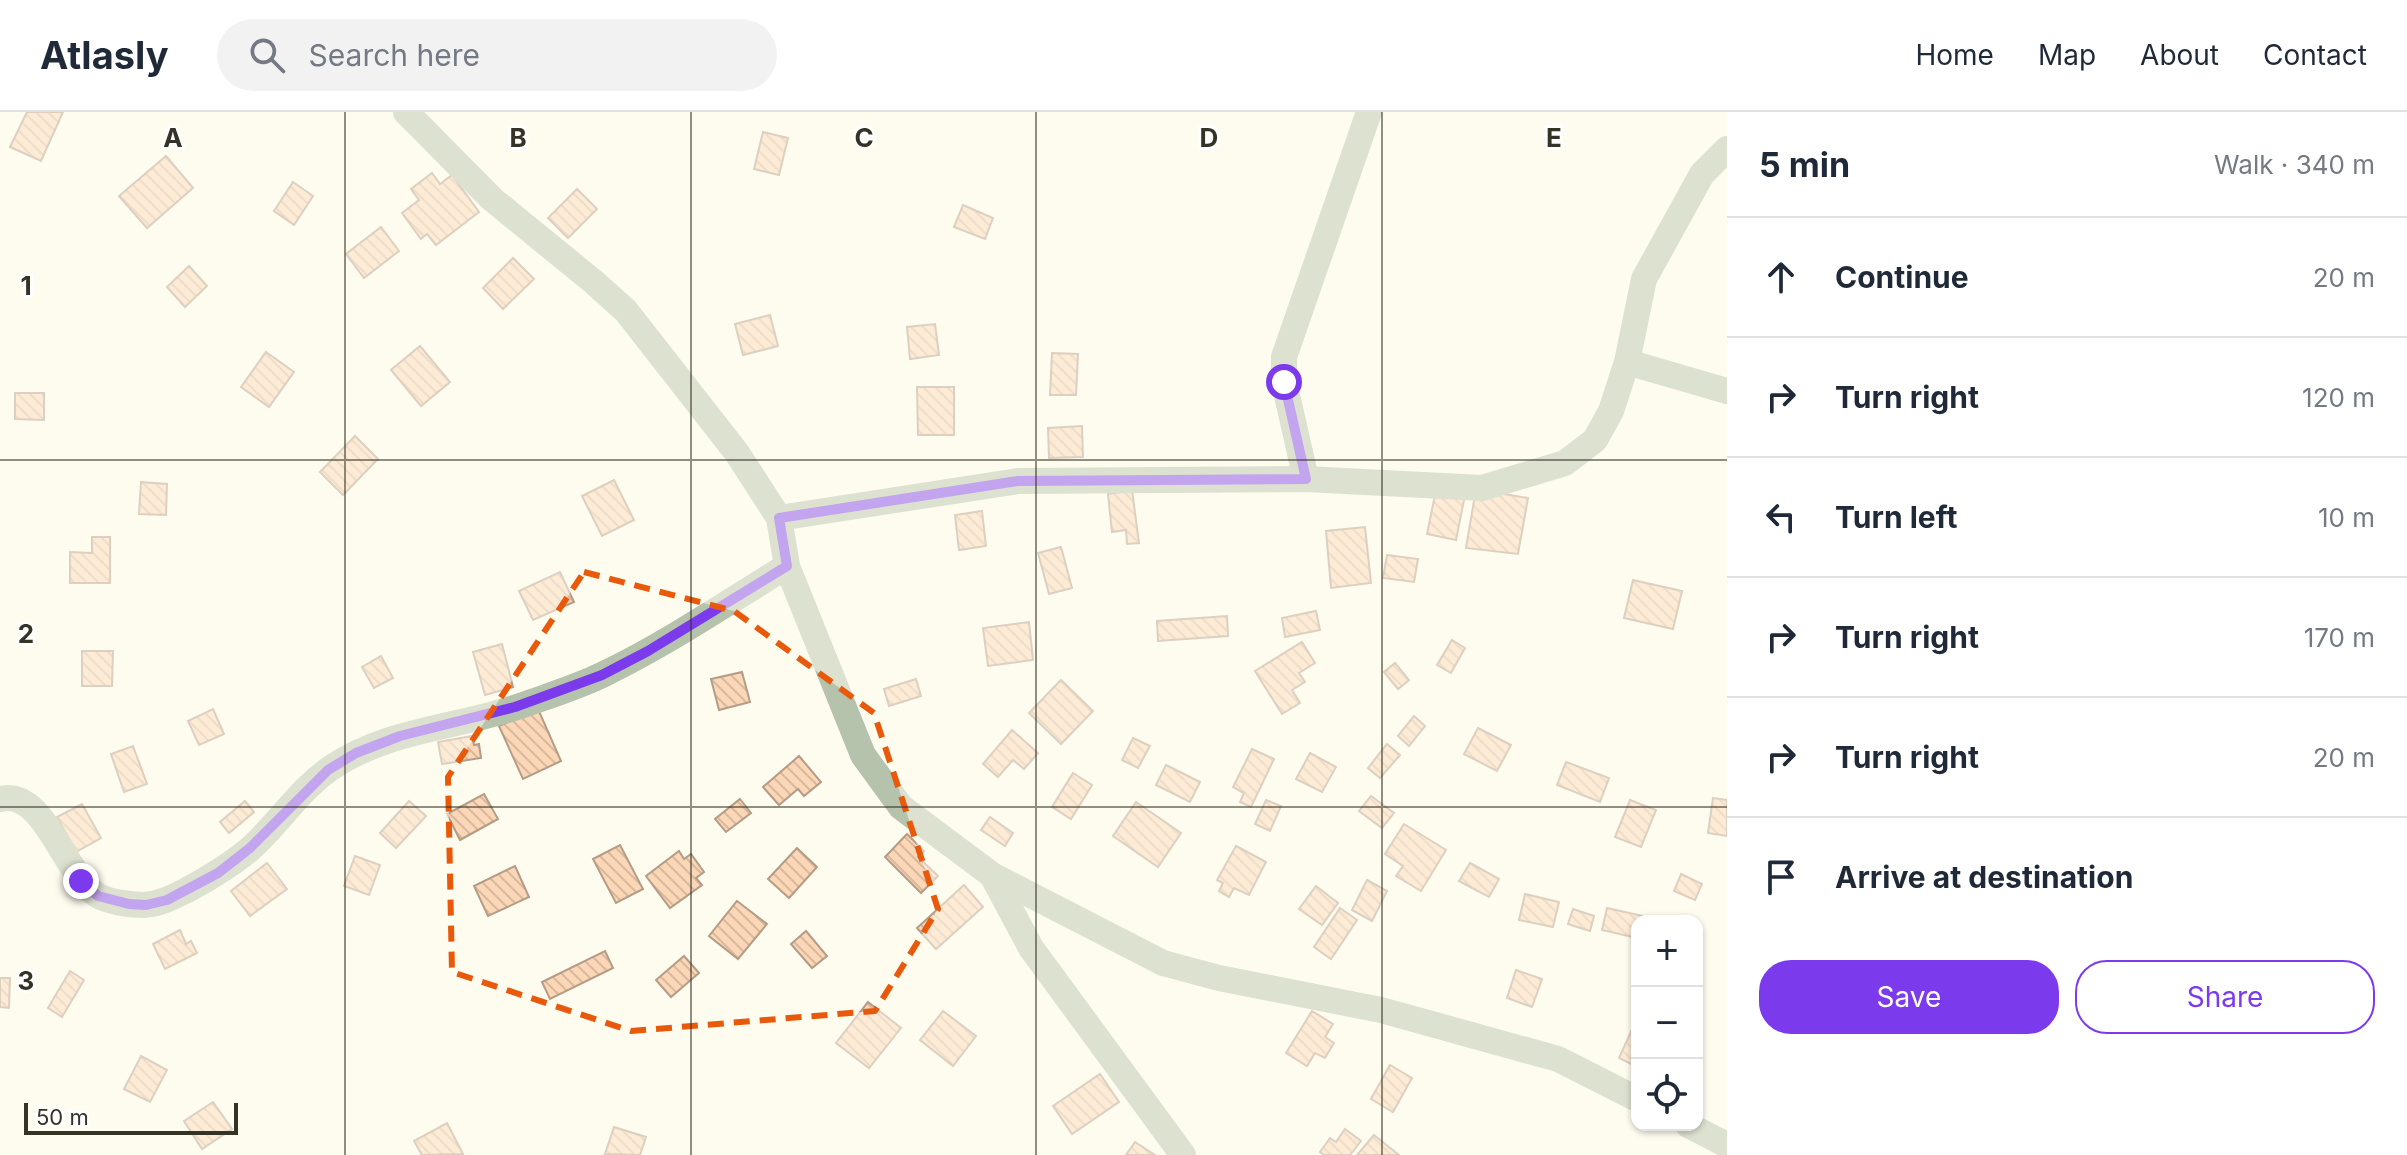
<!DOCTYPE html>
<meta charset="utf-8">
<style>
:root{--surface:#fff;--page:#f2f2f3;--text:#1f2937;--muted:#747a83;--line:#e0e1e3;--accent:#7c3aed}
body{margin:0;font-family:Inter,sans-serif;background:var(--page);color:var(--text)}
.controls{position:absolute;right:24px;bottom:24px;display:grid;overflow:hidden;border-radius:16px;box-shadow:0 2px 6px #0004}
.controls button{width:72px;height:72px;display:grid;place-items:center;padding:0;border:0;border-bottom:2px solid var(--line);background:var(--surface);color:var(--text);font:40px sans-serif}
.scale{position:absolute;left:24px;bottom:20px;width:214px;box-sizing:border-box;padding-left:8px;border:4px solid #353226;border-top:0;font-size:22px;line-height:28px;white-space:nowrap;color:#353226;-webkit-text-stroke:6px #fff;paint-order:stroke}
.stop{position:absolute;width:24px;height:24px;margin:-18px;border:6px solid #7c3aed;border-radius:50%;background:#fff}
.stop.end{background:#7c3aed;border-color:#fff;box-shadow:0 2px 8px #0008}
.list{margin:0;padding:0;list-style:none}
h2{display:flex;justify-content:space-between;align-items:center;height:104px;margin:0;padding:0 32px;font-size:34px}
h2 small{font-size:26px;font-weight:400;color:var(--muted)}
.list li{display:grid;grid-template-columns:52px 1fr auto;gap:24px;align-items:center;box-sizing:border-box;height:120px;padding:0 32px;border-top:2px solid var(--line)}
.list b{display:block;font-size:30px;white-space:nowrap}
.list em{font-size:26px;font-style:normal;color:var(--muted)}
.actions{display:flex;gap:16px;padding:24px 32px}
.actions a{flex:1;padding:18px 0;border:2px solid var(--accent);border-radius:32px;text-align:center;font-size:28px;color:var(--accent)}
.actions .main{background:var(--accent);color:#fff}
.icon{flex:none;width:44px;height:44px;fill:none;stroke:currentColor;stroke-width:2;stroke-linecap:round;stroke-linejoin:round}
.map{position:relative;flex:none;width:1727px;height:1043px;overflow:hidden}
header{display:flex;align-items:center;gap:48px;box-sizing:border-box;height:112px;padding:0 40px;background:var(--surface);border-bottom:2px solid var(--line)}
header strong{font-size:38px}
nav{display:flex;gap:44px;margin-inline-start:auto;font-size:28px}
.search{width:560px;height:72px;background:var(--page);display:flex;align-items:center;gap:20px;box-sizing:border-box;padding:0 28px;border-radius:44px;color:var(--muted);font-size:30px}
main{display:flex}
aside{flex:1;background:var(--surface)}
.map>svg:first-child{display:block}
.building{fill:url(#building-back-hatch);stroke:#b59c87;stroke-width:2}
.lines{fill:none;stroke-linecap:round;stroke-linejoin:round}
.street{stroke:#b5c2ac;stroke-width:26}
.route{stroke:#7c3aed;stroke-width:10}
.marked{fill:none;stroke:#e8590c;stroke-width:6;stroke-dasharray:16 10;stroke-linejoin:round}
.grid{fill:none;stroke:#353226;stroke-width:2;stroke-opacity:0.55}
.grid-label{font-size:26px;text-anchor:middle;font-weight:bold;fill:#353226;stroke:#fff;stroke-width:6;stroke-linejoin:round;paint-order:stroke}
</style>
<header>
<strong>Atlasly</strong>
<div class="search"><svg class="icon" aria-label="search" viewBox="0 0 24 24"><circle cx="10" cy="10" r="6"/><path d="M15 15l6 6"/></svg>Search here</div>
<nav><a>Home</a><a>Map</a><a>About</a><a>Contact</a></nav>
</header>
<main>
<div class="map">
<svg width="1727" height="1043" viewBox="0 0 1727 1043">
<defs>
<pattern id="building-back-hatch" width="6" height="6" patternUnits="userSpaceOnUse" patternTransform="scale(2)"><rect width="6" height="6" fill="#fcd7b7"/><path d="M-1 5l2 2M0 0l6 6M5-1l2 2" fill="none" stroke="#d9b99d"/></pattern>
</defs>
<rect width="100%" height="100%" fill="#fefcef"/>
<g class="building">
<polygon points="27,0 63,0 41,49 10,35"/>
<polygon points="763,20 788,26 779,63 754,57"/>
<polygon points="166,44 193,76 147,116 119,84"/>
<polygon points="432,61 440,72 452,63 479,100 436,133 427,122 421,127 402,101 419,88 411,77"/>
<polygon points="293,70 313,84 294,113 274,99"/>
<polygon points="577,77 597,97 568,126 548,106"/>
<polygon points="963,93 993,106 985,127 954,115"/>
<polygon points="381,115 399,139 364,166 346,142"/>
<polygon points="513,146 534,167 503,197 483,176"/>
<polygon points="189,154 207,174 185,195 167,175"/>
<polygon points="770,203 778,234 743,243 735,212"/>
<polygon points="935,212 939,243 910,247 907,215"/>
<polygon points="420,234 450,270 421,294 391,258"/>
<polygon points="266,240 294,260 269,295 241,275"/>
<polygon points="1052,241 1078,242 1076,283 1050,283"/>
<polygon points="917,275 954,275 954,323 918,323"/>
<polygon points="15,281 44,281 44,308 15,307"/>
<polygon points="1082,314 1083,345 1049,346 1048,316"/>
<polygon points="355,324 378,347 343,383 320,360"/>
<polygon points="614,368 634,408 602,424 582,384"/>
<polygon points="141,370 167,372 166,403 139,402"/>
<polygon points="1476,377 1528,386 1518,442 1466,436"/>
<polygon points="1132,378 1139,431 1127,432 1126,418 1112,420 1108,382"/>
<polygon points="1436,378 1465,383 1456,428 1427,422"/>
<polygon points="982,399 986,434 959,438 955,403"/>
<polygon points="1365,415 1371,471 1331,476 1326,419"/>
<polygon points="92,425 110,425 110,471 70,471 70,440 92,441"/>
<polygon points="1061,435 1072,476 1049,482 1038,441"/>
<polygon points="1387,443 1418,447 1414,470 1383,466"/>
<polygon points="560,460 574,490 533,508 519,479"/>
<polygon points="1633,468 1682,479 1673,517 1624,506"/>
<polygon points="1316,499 1320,518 1285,525 1282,506"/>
<polygon points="1227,504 1228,524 1158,529 1157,509"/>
<polygon points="1029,510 1033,548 988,554 983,516"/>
<polygon points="1452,528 1465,536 1451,561 1437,553"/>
<polygon points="1302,530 1315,551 1299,561 1305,570 1292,578 1300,591 1282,602 1255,559"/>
<polygon points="502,532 513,575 485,583 473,540"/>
<polygon points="82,539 113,539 112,574 82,574"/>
<polygon points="381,544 393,566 374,576 362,555"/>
<polygon points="1395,551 1409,568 1398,577 1384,560"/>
<polygon points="742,560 750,590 719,598 711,567"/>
<polygon points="916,567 921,584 889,594 884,577"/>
<polygon points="1061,568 1093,599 1061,632 1029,601"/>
<polygon points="213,597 224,622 199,633 188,609"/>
<polygon points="538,597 561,649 523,667 499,614"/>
<polygon points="1414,604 1425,614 1409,634 1398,624"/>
<polygon points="1478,616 1511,633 1497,659 1464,642"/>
<polygon points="1012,618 1038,641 1024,657 1013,648 998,665 983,652"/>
<polygon points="472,624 474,633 479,632 481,646 442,652 438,630"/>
<polygon points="1133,626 1150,634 1138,656 1122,648"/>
<polygon points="1387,632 1400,643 1380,666 1368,656"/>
<polygon points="133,634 147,672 124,680 111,642"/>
<polygon points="1252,637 1274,647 1251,695 1240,690 1244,681 1233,675"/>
<polygon points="1310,641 1336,655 1322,680 1296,667"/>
<polygon points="799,644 821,670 804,684 798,677 779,693 763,675"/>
<polygon points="1566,650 1609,666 1600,690 1557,673"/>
<polygon points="1166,653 1200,670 1190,690 1156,673"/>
<polygon points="1073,661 1092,673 1071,707 1052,695"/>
<polygon points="484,682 498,707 460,728 447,702"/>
<polygon points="1371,684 1394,701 1382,716 1359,699"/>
<polygon points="1713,686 1727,688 1727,724 1708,721"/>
<polygon points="740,687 751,701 726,720 715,707"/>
<polygon points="1266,688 1281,694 1270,719 1255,712"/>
<polygon points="1630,688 1656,698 1641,735 1615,725"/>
<polygon points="245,689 254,700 229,721 220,710"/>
<polygon points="409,689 426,704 396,736 380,721"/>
<polygon points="1136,690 1181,721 1158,755 1113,724"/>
<polygon points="82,692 101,726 76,740 57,705"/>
<polygon points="990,705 1013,721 1005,734 981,718"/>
<polygon points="1404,712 1446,738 1421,779 1396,764 1403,754 1385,742"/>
<polygon points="907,722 924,739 918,745 938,764 921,781 885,745"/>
<polygon points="620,733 643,777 616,791 593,747"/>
<polygon points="1236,734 1266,750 1249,783 1234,776 1229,785 1219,779 1223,771 1217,768"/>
<polygon points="797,736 817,755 789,786 768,767"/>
<polygon points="679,739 684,747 691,742 704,760 696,766 702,773 670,796 646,764"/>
<polygon points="355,744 380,753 369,783 344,774"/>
<polygon points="267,751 287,777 250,804 231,779"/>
<polygon points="1470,751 1499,767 1489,785 1459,769"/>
<polygon points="515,754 529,785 488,804 474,774"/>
<polygon points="1681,762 1702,772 1695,788 1674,779"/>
<polygon points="1367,768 1387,779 1372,809 1352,798"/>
<polygon points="964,773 983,795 936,837 917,816"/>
<polygon points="1316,774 1338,791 1322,813 1299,797"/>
<polygon points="1525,782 1559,790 1553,815 1519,808"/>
<polygon points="737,789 767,812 738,847 709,824"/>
<polygon points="1340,796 1357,808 1331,847 1314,835"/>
<polygon points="1607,796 1643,804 1642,809 1637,809 1637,826 1602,818"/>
<polygon points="1573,797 1594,804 1590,819 1568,812"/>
<polygon points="180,818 186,832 191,829 197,841 165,857 153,832"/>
<polygon points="806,819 827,844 812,856 791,832"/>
<polygon points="605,839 613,856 550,887 542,870"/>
<polygon points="684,844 699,861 671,885 656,868"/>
<polygon points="1516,858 1542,867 1532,895 1507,886"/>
<polygon points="70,859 84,868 62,905 48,896"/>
<polygon points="0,866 10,866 9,896 0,895"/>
<polygon points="868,890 901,916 869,956 836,931"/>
<polygon points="943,899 976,924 953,954 920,928"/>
<polygon points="1312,899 1333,912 1325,925 1334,931 1325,946 1315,941 1307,954 1286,941"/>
<polygon points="1634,913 1637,914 1637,955 1619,946"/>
<polygon points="141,944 167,958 150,990 124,977"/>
<polygon points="1390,953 1412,966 1393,1000 1371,987"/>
<polygon points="1100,962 1119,990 1072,1022 1053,994"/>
<polygon points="213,990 232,1017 202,1037 184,1009"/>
<polygon points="447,1011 463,1042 422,1043 414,1029"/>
<polygon points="614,1015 646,1025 640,1043 605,1042"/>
<polygon points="1345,1017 1361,1029 1350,1043 1324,1043 1320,1040 1330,1026 1336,1030"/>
<polygon points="1374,1023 1399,1043 1357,1043"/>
<polygon points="1135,1030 1155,1043 1126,1043"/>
</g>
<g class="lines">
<g class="street">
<polyline points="406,0 492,87 595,171 626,199 737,341 779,406 787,454 863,643 901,695 992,763 1163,851 1219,866 1381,898 1558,947 1637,987"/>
<polyline points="1627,250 1727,279"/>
<polyline points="1306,367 1284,270 1284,245 1369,0"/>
<polyline points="779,406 1018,369 1306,367 1482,376 1565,351 1595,328 1611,299 1627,250 1644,167 1702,62 1727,37"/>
<path d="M0,687C45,676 64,763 97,783C108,790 131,793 144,793C161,792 175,784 189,777C211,765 231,753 250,737C278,712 300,677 331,656C388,617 457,616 520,594C548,584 578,575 604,562C668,531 727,491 787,454"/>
<polyline points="992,763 1031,836 1183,1043"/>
<polyline points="1688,1013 1727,1033"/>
</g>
</g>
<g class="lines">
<polyline class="route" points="81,769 98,784 129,792 146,793 167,788 218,761 250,736 328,658 356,641 400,624 515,595 602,563 648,539 787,454 779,406 1018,369 1306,367 1284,270"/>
</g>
<path d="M0 0H1727V1043H0ZM584,460L734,499L874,601L938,797L875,899L631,919L452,860L448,665Z" fill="#fefcef" fill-opacity=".55" fill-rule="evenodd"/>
<path class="marked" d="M584,460L734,499L874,601L938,797L875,899L631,919L452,860L448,665Z"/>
<path class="grid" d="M345,0V1043M691,0V1043M1036,0V1043M1382,0V1043M0,348H1727M0,695H1727"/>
<g class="grid-label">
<text x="173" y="35">A</text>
<text x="518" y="35">B</text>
<text x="864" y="35">C</text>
<text x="1209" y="35">D</text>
<text x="1554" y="35">E</text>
<text x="26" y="183">1</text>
<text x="26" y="531">2</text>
<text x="26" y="878">3</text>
</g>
</svg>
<div class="controls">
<button>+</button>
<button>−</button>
<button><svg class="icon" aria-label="locate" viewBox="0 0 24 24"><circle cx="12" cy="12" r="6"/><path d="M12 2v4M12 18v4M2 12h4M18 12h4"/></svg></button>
</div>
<div class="scale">50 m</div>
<div class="stop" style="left:1284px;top:270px"></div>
<div class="stop end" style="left:81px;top:769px"></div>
</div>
<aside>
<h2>5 min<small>Walk · 340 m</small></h2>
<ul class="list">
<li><svg class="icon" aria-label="ahead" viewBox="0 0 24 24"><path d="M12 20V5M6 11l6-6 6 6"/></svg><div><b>Continue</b></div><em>20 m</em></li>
<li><svg class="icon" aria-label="right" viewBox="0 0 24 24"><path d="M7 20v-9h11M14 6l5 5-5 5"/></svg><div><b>Turn right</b></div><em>120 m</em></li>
<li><svg class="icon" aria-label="left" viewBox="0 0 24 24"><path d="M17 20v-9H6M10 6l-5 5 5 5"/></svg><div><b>Turn left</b></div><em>10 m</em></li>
<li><svg class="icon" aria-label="right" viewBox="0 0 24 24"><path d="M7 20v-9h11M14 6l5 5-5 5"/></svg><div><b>Turn right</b></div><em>170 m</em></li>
<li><svg class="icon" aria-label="right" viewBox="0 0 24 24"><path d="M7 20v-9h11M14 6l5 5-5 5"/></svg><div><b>Turn right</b></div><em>20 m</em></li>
<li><svg class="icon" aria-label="arrive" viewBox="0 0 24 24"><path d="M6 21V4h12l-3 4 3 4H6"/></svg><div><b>Arrive at destination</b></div></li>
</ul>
<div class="actions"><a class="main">Save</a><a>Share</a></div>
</aside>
</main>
